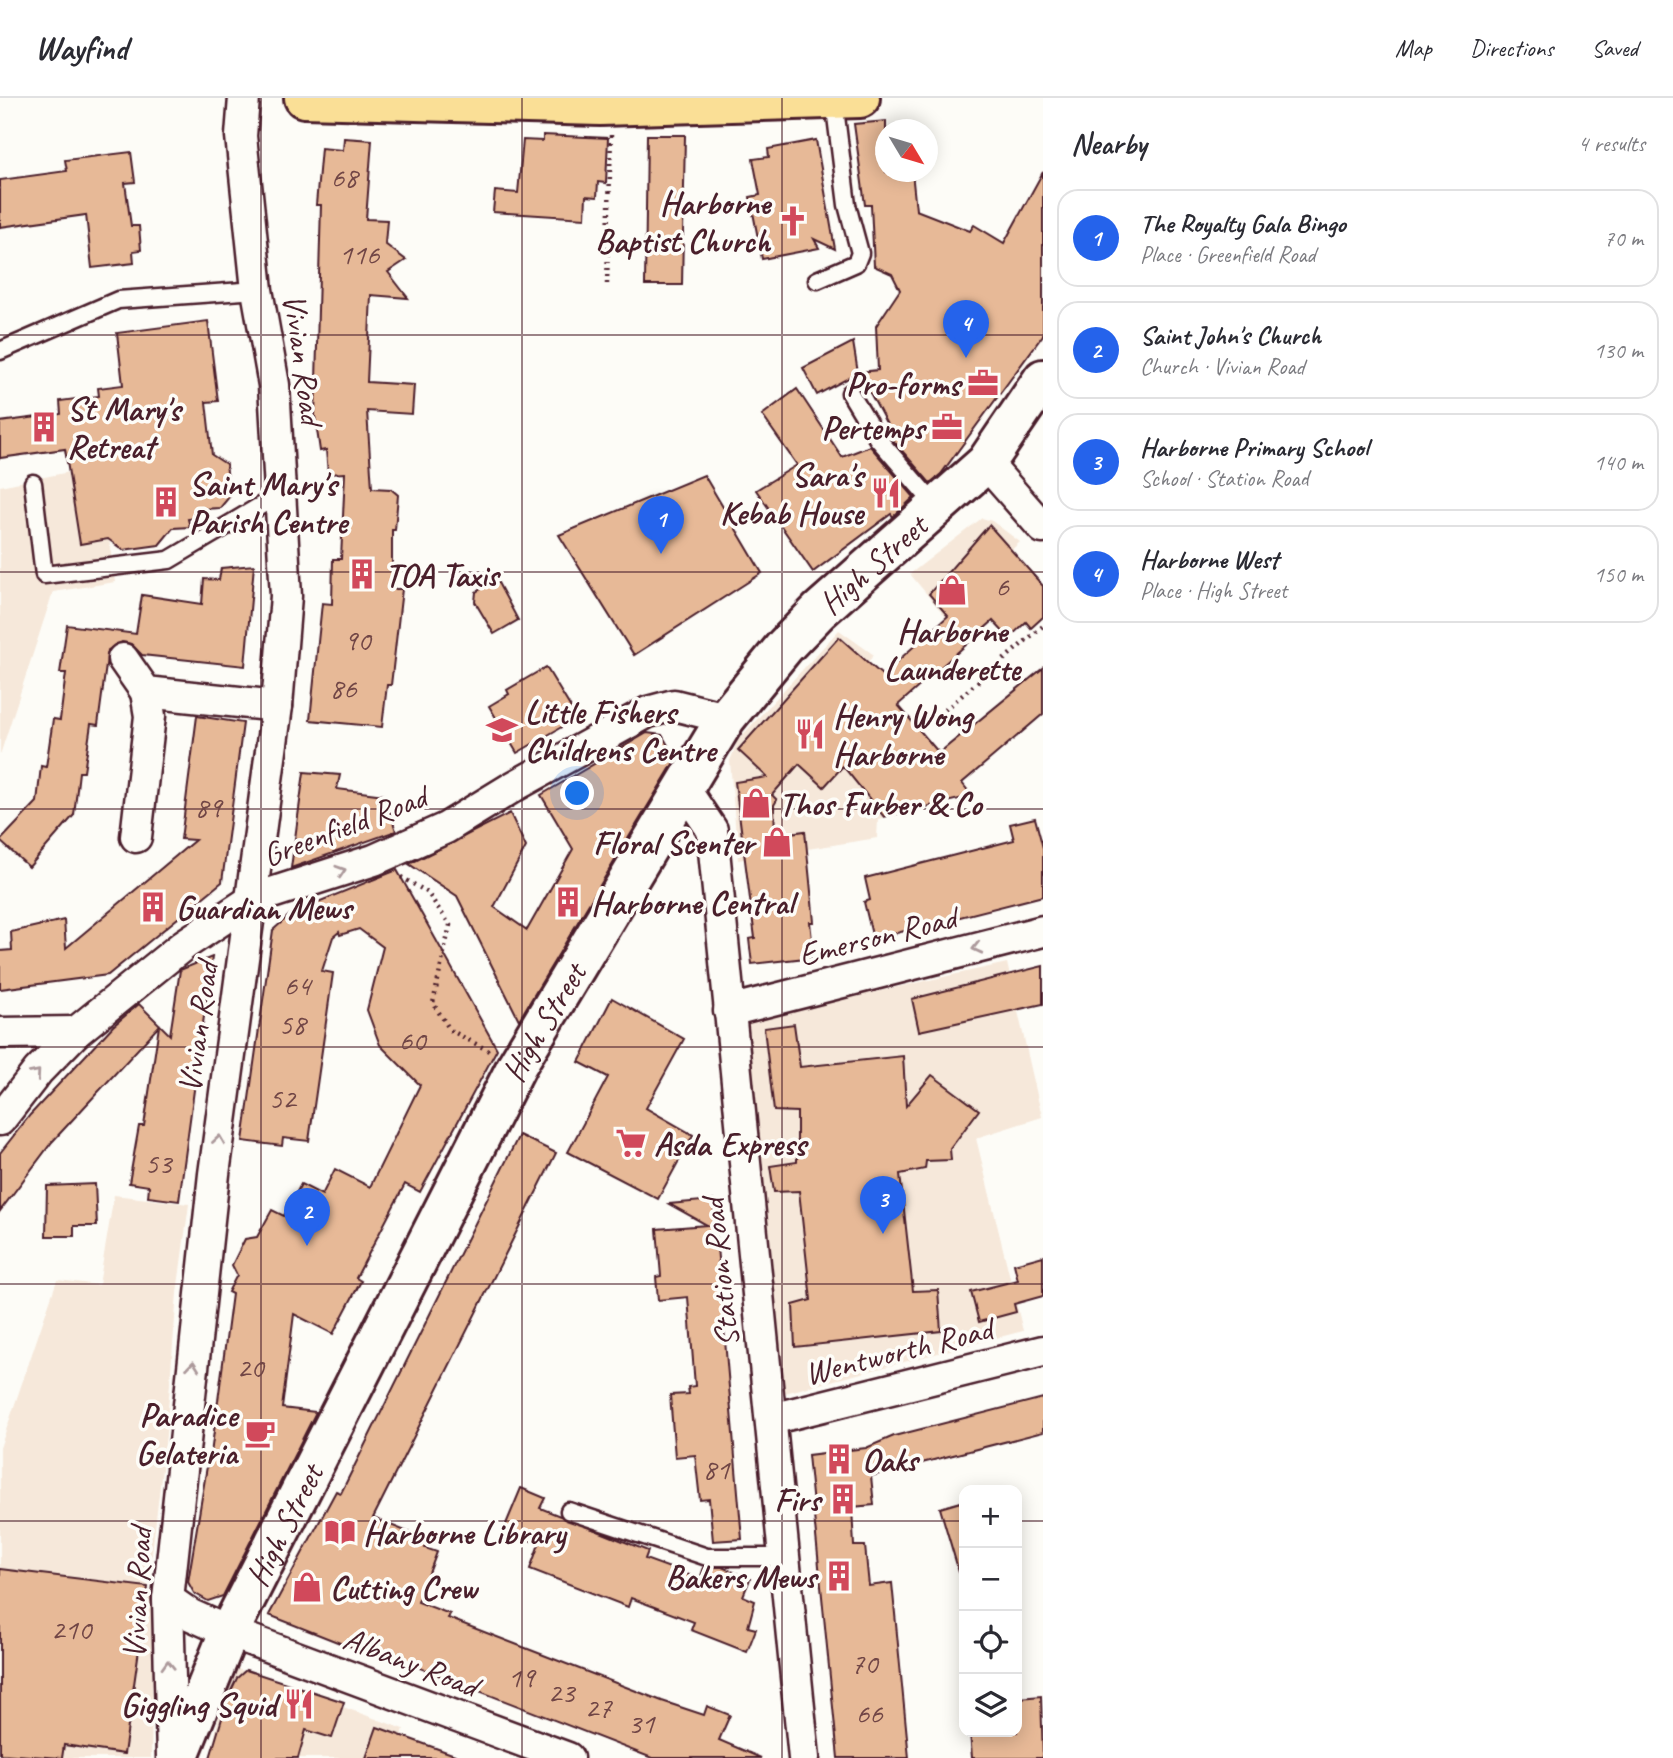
<!DOCTYPE html>
<meta charset="utf-8">
<style>
:root{--surface:#fff;--page:#f2f2f3;--text:#2b2b33;--muted:#7c7c81;--line:#e1e1e2;--accent:#2563eb}
body{margin:0;font-family:Caveat,sans-serif;background:var(--page);color:var(--text)}
.controls{position:absolute;right:21px;bottom:21px;display:grid;overflow:hidden;border-radius:14px;box-shadow:0 4px 18px #0003}
.controls button{width:63px;height:63px;display:grid;place-items:center;padding:0;border:0;border-bottom:2px solid var(--line);background:var(--surface);color:var(--text);font:35px sans-serif}
.compass{position:absolute;left:875px;top:21px;width:63px;height:63px;border-radius:50%;background:var(--surface);box-shadow:0 4px 18px #0003;rotate:128deg}
.you{position:absolute;left:578px;top:696px;width:24px;height:24px;margin:-18px;border:5px solid #fff;border-radius:50%;background:#1a73e8;box-shadow:0 0 0 10px #1a73e833}
.badge{display:grid;place-items:center;width:46px;height:46px;border-radius:50%;background:var(--accent);color:#fff;font-size:23px;font-weight:700}
.pin{position:absolute;translate:-50% -58px;filter:drop-shadow(0 2px 4px #0008)}
.pin::after{content:'';position:absolute;top:37px;width:24px;height:21px;background:inherit;clip-path:polygon(0 0,100% 0,50% 100%)}
.list{margin:0;padding:0;list-style:none}
h2{display:flex;justify-content:space-between;align-items:center;height:91px;margin:0;padding:0 28px;font-size:30px}
h2 small{font-size:23px;font-weight:400;color:var(--muted)}
.list li{display:grid;grid-template-columns:46px 1fr auto;gap:21px;align-items:center;box-sizing:border-box;height:98px;margin:0 14px 14px;padding:0 14px;border:2px solid var(--line);border-radius:21px}
.list b{display:block;font-size:26px;white-space:nowrap}
.list p{margin:0;font-size:23px;white-space:nowrap;color:var(--muted)}
.list em{font-size:23px;font-style:normal;color:var(--muted)}
.icon{flex:none;width:38px;height:38px;fill:none;stroke:currentColor;stroke-width:2;stroke-linecap:round;stroke-linejoin:round}
.map{position:relative;flex:none;width:1043px;height:1660px;overflow:hidden}
header{display:flex;align-items:center;gap:42px;box-sizing:border-box;height:98px;padding:0 35px;background:var(--surface);border-bottom:2px solid var(--line)}
header strong{font-size:33px}
nav{display:flex;gap:38px;margin-inline-start:auto;font-size:24px}
main{display:flex}
aside{flex:1;background:var(--surface)}
.map>svg:first-child{display:block}
.built{fill:#f6e8da}
.building{fill:#e7b997;stroke:#4a1f2b;stroke-width:2}
.lines{fill:none;stroke-linecap:round;stroke-linejoin:round}
.lane-casing{stroke:#4a1f2b;stroke-width:21}
.street-casing{stroke:#4a1f2b;stroke-width:35}
.secondary-casing{stroke:#4a1f2b;stroke-width:44}
.primary-casing{stroke:#4a1f2b;stroke-width:44}
.path{stroke:#4a1f2b;stroke-width:4.5;stroke-dasharray:2 5;stroke-linecap:butt}
.lane{stroke:#fdfcf7;stroke-width:16}
.street{stroke:#fdfcf7;stroke-width:30}
.secondary{stroke:#fdfcf7;stroke-width:38}
.primary{stroke:#fadf96;stroke-width:38}
.oneway{stroke:#ac999b}
.grid{fill:none;stroke:#4a1f2b;stroke-width:2;stroke-opacity:0.55}
.labels{text-anchor:middle;stroke-width:7;stroke-linejoin:round;paint-order:stroke}
.number-label{font-size:30px;fill:#714646}
.poi-label{font-size:33px;font-weight:bold;fill:#4a1f2b;stroke:#fdfcf7;text-anchor:start}
.street-label{font-size:33px;fill:#4a1f2b;stroke:#fdfcf7}
</style>
<header>
<strong>Wayfind</strong>
<nav><a>Map</a><a>Directions</a><a>Saved</a></nav>
</header>
<main>
<div class="map">
<svg width="1043" height="1660" viewBox="0 0 1043 1660">
<rect width="100%" height="100%" fill="#fdfcf7"/>
<filter id="ink" filterUnits="userSpaceOnUse"><feTurbulence type="fractalNoise" baseFrequency=".0143" numOctaves="2"/><feDisplacementMap in="SourceGraphic" scale="14" xChannelSelector="R" yChannelSelector="G"/><feConvolveMatrix kernelMatrix="1 2 1 2 8 2 1 2 1" color-interpolation-filters="sRGB"/></filter>
<g filter="url(#ink)">
<g class="built">
<polygon points="99,368 115,484 53,494 0,657 0,388"/>
<polygon points="982,420 992,423 1020,444 985,477 987,481 945,518 910,476"/>
<polygon points="839,532 874,557 866,566 972,698 878,721 877,740 738,762 730,663 738,642"/>
<polygon points="1007,865 1042,1019 976,1040 1023,1233 785,1295 743,923"/>
<polygon points="114,1097 189,1106 177,1195 166,1337 148,1489 154,1509 151,1660 0,1660 0,1350 57,1182 99,1187"/>
<polygon points="238,1571 404,1631 394,1660 211,1660 221,1606"/>
</g>
<g class="building">
<polygon points="886,23 886,74 912,74 916,112 970,133 974,127 1004,145 1043,74 1043,237 941,376 930,385 890,339 893,338 859,274 878,272 876,228 900,192 892,176 874,168 871,107 865,107 854,26"/>
<polygon points="543,37 608,40 606,85 598,84 597,99 586,98 585,120 493,114 495,93 518,95 523,42 543,43"/>
<polygon points="647,37 685,37 682,187 645,187"/>
<polygon points="344,40 372,42 366,121 387,122 385,146 406,162 388,174 408,200 371,197 367,284 414,287 412,316 367,313 372,390 391,391 398,397 395,432 392,432 392,491 402,491 391,587 387,587 382,629 310,622 322,505 332,506 333,461 341,461 345,375 328,376 326,352 320,353 315,318 321,107 316,107 321,50 343,52"/>
<polygon points="816,42 835,151 814,141 819,150 762,161 750,99 760,97 753,61 769,59 768,51"/>
<polygon points="131,54 135,84 125,85 131,128 139,128 141,152 133,153 134,165 92,170 86,117 0,129 0,82 67,73 65,62"/>
<polygon points="208,223 218,303 206,304 212,357 226,366 230,398 220,410 203,411 204,419 188,421 190,429 173,430 159,447 123,452 108,441 80,446 65,351 0,360 0,324 61,316 60,303 99,298 98,290 123,287 117,235"/>
<polygon points="853,244 858,275 817,297 803,270"/>
<polygon points="797,291 842,359 870,348 914,399 893,419 891,416 813,474 756,392 797,367 762,317"/>
<polygon points="704,377 762,475 634,557 559,437"/>
<polygon points="989,427 1043,488 1043,519 1031,530 1026,524 1009,540 993,523 898,607 939,655 1043,570 1043,616 962,685 972,698 884,719 843,668 824,689 799,666 772,697 777,702 774,707 775,737 805,733 814,824 810,824 814,859 752,866 749,841 755,840 735,684 767,679 738,652 839,539 882,577 948,518 929,496"/>
<polygon points="254,467 245,568 142,557 131,546 122,544 108,552 98,627 91,626 84,674 79,674 74,717 29,769 0,743 37,704 41,668 46,669 53,621 60,622 66,575 60,575 67,527 136,536 142,497 202,506 204,481 219,482 221,470"/>
<polygon points="496,481 518,522 494,536 475,504 476,494"/>
<polygon points="546,569 577,620 517,655 489,608 509,596 507,592"/>
<polygon points="197,618 243,625 222,784 108,877 0,891 0,853 12,852 11,834 64,822 66,850 195,742 181,741"/>
<polygon points="647,635 662,637 676,661 519,922 457,798 409,766 510,715 526,749 494,809 527,832 573,751 541,697"/>
<polygon points="304,674 340,677 337,691 384,697 396,733 291,770"/>
<polygon points="1035,720 1043,750 1043,798 873,841 864,804 870,802 865,780 1014,742 1010,726"/>
<polygon points="397,772 497,951 420,1094 405,1086 356,1180 361,1183 333,1236 294,1216 282,1310 316,1314 223,1498 208,1503 194,1495 188,1484 209,1356 211,1356 232,1196 228,1194 237,1177 232,1167 245,1141 257,1139 272,1112 284,1118 301,1086 322,1097 335,1071 370,1089 420,987 380,947 367,912 383,849 359,831 340,837 339,834 333,839 322,873 333,875 309,1043 283,1040 282,1048 243,1043 273,832 293,814"/>
<polygon points="212,859 179,1103 148,1099 149,1088 129,1085 139,1028 144,1028 159,928 52,1044 0,1113 0,1055 30,1017 113,928 139,906 170,937 180,872"/>
<polygon points="1043,868 1043,906 919,933 912,901"/>
<polygon points="612,900 684,941 646,1010 693,1037 658,1101 568,1054 608,979 579,964"/>
<polygon points="794,926 800,969 903,958 906,1008 932,977 979,1012 950,1051 951,1062 926,1063 925,1071 900,1076 913,1193 938,1192 941,1233 795,1249 793,1207 811,1202 799,1093 774,1094 770,1068 797,1064 797,1014 774,1013 764,930"/>
<polygon points="519,1037 556,1055 373,1420 428,1442 425,1450 437,1454 418,1504 450,1516 448,1520 662,1603 704,1617 707,1608 730,1617 719,1642 761,1660 652,1660 384,1556 345,1547 269,1517 336,1393 341,1395"/>
<polygon points="95,1086 97,1128 74,1128 74,1138 46,1138 47,1088"/>
<polygon points="713,1102 742,1441 713,1443 709,1401 700,1402 695,1357 675,1359 670,1297 689,1296 688,1289 695,1288 688,1199 658,1202 656,1179 661,1178 657,1131 707,1127 669,1106"/>
<polygon points="1043,1158 1043,1198 1014,1206 1016,1214 979,1224 971,1194 1018,1182 1014,1166"/>
<polygon points="1043,1300 1043,1334 871,1378 874,1407 852,1409 854,1448 865,1448 869,1488 892,1485 909,1660 838,1660 808,1357 866,1350 894,1338"/>
<polygon points="521,1390 545,1400 540,1410 648,1453 645,1461 700,1481 704,1469 722,1469 750,1481 743,1498 755,1503 748,1529 756,1531 747,1554 691,1532 694,1524 631,1500 628,1509 530,1471 539,1446 504,1431"/>
<polygon points="964,1403 964,1473 959,1474 940,1410"/>
<polygon points="0,1471 148,1489 124,1656 64,1647 62,1660 0,1656"/>
<polygon points="246,1572 344,1604 332,1640 306,1632 298,1660 210,1660 229,1597 237,1580"/>
<polygon points="1041,1598 1043,1660 972,1660 970,1634 1017,1634 1017,1605 1021,1605 1020,1600"/>
<polygon points="377,1629 455,1657 455,1660 366,1660"/>
</g>
<g class="lines">
<g class="lane-casing">
<g id="lane">
<polyline points="817,182 856,165 860,155 847,107 834,2"/>
<polyline points="0,253 118,202 257,192"/>
<polyline points="850,295 877,340 936,408"/>
<polyline points="33,385 44,477 169,462 282,395"/>
<polyline points="569,1413 707,1459 785,1459"/>
</g>
</g>
<g class="street-casing">
<g id="street">
<polyline points="986,365 1043,430"/>
<polyline points="123,561 146,594 277,608"/>
<polyline points="684,690 712,732 804,1660"/>
<polyline points="136,739 150,618 146,594"/>
<polyline points="729,913 1043,833"/>
<polyline points="0,935 76,934"/>
<polyline points="0,1022 38,973 76,934 185,846 253,801 374,762 446,730 513,689 648,614 674,607 726,620"/>
<polyline points="771,1321 1043,1253"/>
<polyline points="168,1501 191,1517 229,1534 568,1660"/>
<polyline points="172,1660 168,1501 214,1076 277,608 286,498 274,287 257,192 241,38 244,0"/>
</g>
</g>
<g class="secondary-casing">
<g id="secondary">
<path id="s1" d="M178,1660L229,1534L517,967L726,620L785,548L819,513L986,365L1043,281"/>
</g>
</g>
<g class="primary-casing">
<polyline id="primary" points="304,0 600,8 860,0"/>
</g>
<g class="path">
<polyline points="607,186 611,37"/>
<polyline points="924,630 1043,528"/>
<polyline points="401,779 427,794 450,827 433,905 450,932 489,953"/>
</g>
<use href="#lane" class="lane"/>
<use href="#street" class="street"/>
<use href="#secondary" class="secondary"/>
<use href="#primary" class="primary"/>
</g>
<defs><path id="oneway-chevron" d="M-2-3.5L2.5 0L-2 3.5" fill="none" stroke-width="1.6" stroke-linecap="round" stroke-linejoin="round" transform="scale(1.75)"/></defs>
<g class="oneway">
<use href="#oneway-chevron" transform="translate(341 773) rotate(-18)"/>
<use href="#oneway-chevron" transform="translate(977 850) rotate(166)"/>
<use href="#oneway-chevron" transform="translate(36 976) rotate(-49)"/>
<use href="#oneway-chevron" transform="translate(219 1042) rotate(-82)"/>
<use href="#oneway-chevron" transform="translate(193 1268) rotate(-84)"/>
<use href="#oneway-chevron" transform="translate(168 1567) rotate(-92)"/>
</g>
</g>
<path class="grid" d="M261,0V1660M522,0V1660M782,0V1660M0,237H1043M0,474H1043M0,711H1043M0,949H1043M0,1186H1043M0,1423H964M1017,1423H1043"/>
<defs>
<g id="church-bare" transform="scale(2.415)"><path d="M-1.2-6h2.4v3.5h3.3v2.4h-3.3V6h-2.4V-.1h-3.3v-2.4h3.3Z" fill="#d1495b" stroke="#fdfcf7" stroke-width="2.5" paint-order="stroke"/></g>
<g id="office-bare" transform="scale(2.415)"><path d="M-6-3h4V-5.5h4V-3h4V5H-6ZM-1-4.5V-3h2v-1.5ZM-6 0V1H6V0Z" fill="#d1495b" stroke="#fdfcf7" stroke-width="2.5" paint-order="stroke"/></g>
<g id="building-bare" transform="scale(2.415)"><path d="M-4-6H4V6H1V3H-1V6H-4ZM-2.5-4.3h1.7v1.8h-1.7ZM.8-4.3h1.7v1.8H.8ZM-2.5-1h1.7V.8h-1.7ZM.8-1h1.7V.8H.8Z" fill="#d1495b" stroke="#fdfcf7" stroke-width="2.5" paint-order="stroke"/></g>
<g id="restaurant-bare" transform="scale(2.415)"><path d="M-5-6h1v4h1v-4h1v4h1v-4h1v5L-1.5 .5V6h-2V.5L-5-1ZM5-6V6H3V1.5H1.5Q1.5-4 5-6Z" fill="#d1495b" stroke="#fdfcf7" stroke-width="2.5" paint-order="stroke"/></g>
<g id="shop-bare" transform="scale(2.415)"><path d="M-5-2.5h2.3a2.7 3.5 0 0 1 5.4 0H5L5.5 6h-11ZM-1.5-2.5h3a1.5 2.3 0 0 0-3 0Z" fill="#d1495b" stroke="#fdfcf7" stroke-width="2.5" paint-order="stroke"/></g>
<g id="school-bare" transform="scale(2.415)"><path d="M0-5L7-2L0 1L-7-2ZM-4 1L0 2.5L4 1V4Q0 6-4 4Z" fill="#d1495b" stroke="#fdfcf7" stroke-width="2.5" paint-order="stroke"/></g>
<g id="supermarket-bare" transform="scale(2.415)"><path d="M-6-5.5h2.5l.6 2H6L4.5 2H-2.5L-4.4-4H-6ZM-1.5 3.2a1.3 1.3 0 1 0 .1 0ZM3 3.2a1.3 1.3 0 1 0 .1 0Z" fill="#d1495b" stroke="#fdfcf7" stroke-width="2.5" paint-order="stroke"/></g>
<g id="cafe-bare" transform="scale(2.415)"><path d="M-5.5-4.5H6V0H3Q3 3.5 0 3.5H-2.5Q-5.5 3.5-5.5 0ZM3-3.2v2h1.7v-2ZM-6 4.5H4V6H-6Z" fill="#d1495b" stroke="#fdfcf7" stroke-width="2.5" paint-order="stroke"/></g>
<g id="library-bare" transform="scale(2.415)"><path d="M-6-4Q-3-5.5-.7-3.5V5Q-3 3-6 4ZM6-4Q3-5.5 .7-3.5V5Q3 3 6 4Z" fill="#d1495b" stroke="#fdfcf7" stroke-width="2.5" paint-order="stroke"/></g>
</defs>
<g fill-rule="evenodd">
<use href="#church-bare" x="793" y="123"/>
<use href="#office-bare" x="983" y="285"/>
<use href="#building-bare" x="44" y="329"/>
<use href="#office-bare" x="947" y="329"/>
<use href="#restaurant-bare" x="886" y="395"/>
<use href="#building-bare" x="166" y="404"/>
<use href="#building-bare" x="362" y="476"/>
<use href="#shop-bare" x="952" y="492"/>
<use href="#school-bare" x="502" y="632"/>
<use href="#restaurant-bare" x="810" y="636"/>
<use href="#shop-bare" x="756" y="705"/>
<use href="#shop-bare" x="777" y="744"/>
<use href="#building-bare" x="568" y="804"/>
<use href="#building-bare" x="153" y="809"/>
<use href="#supermarket-bare" x="631" y="1045"/>
<use href="#cafe-bare" x="260" y="1335"/>
<use href="#building-bare" x="839" y="1361"/>
<use href="#building-bare" x="843" y="1401"/>
<use href="#library-bare" x="340" y="1434"/>
<use href="#building-bare" x="839" y="1478"/>
<use href="#shop-bare" x="307" y="1489"/>
<use href="#restaurant-bare" x="299" y="1606"/>
</g>
<g class="labels">
<g class="number-label">
<text x="344" y="89">68</text>
<text x="359" y="166">116</text>
<text x="1002" y="498">6</text>
<text x="357" y="552">90</text>
<text x="343" y="600">86</text>
<text x="208" y="719">89</text>
<text x="297" y="897">64</text>
<text x="292" y="936">58</text>
<text x="412" y="952">60</text>
<text x="282" y="1010">52</text>
<text x="158" y="1075">53</text>
<text x="250" y="1279">20</text>
<text x="716" y="1381">81</text>
<text x="71" y="1541">210</text>
<text x="864" y="1575">70</text>
<text x="521" y="1589">19</text>
<text x="561" y="1604">23</text>
<text x="598" y="1619">27</text>
<text x="869" y="1625">66</text>
<text x="641" y="1635">31</text>
</g>
<g class="poi-label">
<text x="770" y="116" text-anchor="end">Harborne<tspan x="770" dy="38">Baptist Church</tspan></text>
<text x="960" y="297" text-anchor="end">Pro-forms</text>
<text x="67" y="322">St Mary's<tspan x="67" dy="38">Retreat</tspan></text>
<text x="924" y="341" text-anchor="end">Pertemps</text>
<text x="863" y="388" text-anchor="end">Sara's<tspan x="863" dy="38">Kebab House</tspan></text>
<text x="189" y="397">Saint Mary's<tspan x="189" dy="38">Parish Centre</tspan></text>
<text x="385" y="488">TOA Taxis</text>
<text x="952" y="544" text-anchor="middle">Harborne<tspan x="952" dy="38">Launderette</tspan></text>
<text x="525" y="625">Little Fishers<tspan x="525" dy="38">Childrens Centre</tspan></text>
<text x="833" y="629">Henry Wong<tspan x="833" dy="38">Harborne</tspan></text>
<text x="779" y="717">Thos Furber &amp; Co</text>
<text x="754" y="756" text-anchor="end">Floral Scenter</text>
<text x="591" y="816">Harborne Central</text>
<text x="176" y="821">Guardian Mews</text>
<text x="654" y="1057">Asda Express</text>
<text x="237" y="1328" text-anchor="end">Paradice<tspan x="237" dy="38">Gelateria</tspan></text>
<text x="862" y="1373">Oaks</text>
<text x="820" y="1413" text-anchor="end">Firs</text>
<text x="363" y="1446">Harborne Library</text>
<text x="816" y="1490" text-anchor="end">Bakers Mews</text>
<text x="330" y="1501">Cutting Crew</text>
<text x="276" y="1618" text-anchor="end">Giggling Squid</text>
</g>
<g class="street-label">
<text transform="translate(304 261) rotate(82)" y="12">Vivian Road</text>
<text dy="12" stroke="none"><textPath href="#s1" startOffset="1390">High Street</textPath></text>
<text transform="translate(344 727) rotate(-21)" y="12">Greenfield Road</text>
<text transform="translate(877 837) rotate(-14)" y="12">Emerson Road</text>
<text dy="12" stroke="none"><textPath href="#s1" startOffset="822">High Street</textPath></text>
<text transform="translate(197 929) rotate(-82)" y="12">Vivian Road</text>
<text transform="translate(719 1175) rotate(-96)" y="12">Station Road</text>
<text transform="translate(898 1252) rotate(-14)" y="12">Wentworth Road</text>
<text dy="12" stroke="none"><textPath href="#s1" startOffset="256">High Street</textPath></text>
<text transform="translate(136 1495) rotate(-87)" y="12">Vivian Road</text>
<text transform="translate(411 1563) rotate(21)" y="12">Albany Road</text>
</g>
</g>
</svg>
<div class="controls">
<button>+</button>
<button>−</button>
<button><svg class="icon" aria-label="locate" viewBox="0 0 24 24"><circle cx="12" cy="12" r="6"/><path d="M12 2v4M12 18v4M2 12h4M18 12h4"/></svg></button>
<button><svg class="icon" aria-label="layers" viewBox="0 0 24 24"><path d="M12 4l9 5-9 5-9-5zM3 14l9 5 9-5"/></svg></button>
</div>
<svg class="compass" viewBox="-18 -18 36 36"><path d="M0-13l5 13h-10z" fill="#e53935"/><path d="M0 13l5-13h-10z" fill="#7c7c81"/></svg>
<div class="you"></div>
<div class="pin badge" style="left:661px;top:456px">1</div>
<div class="pin badge" style="left:307px;top:1148px">2</div>
<div class="pin badge" style="left:883px;top:1136px">3</div>
<div class="pin badge" style="left:966px;top:260px">4</div>
</div>
<aside>
<h2>Nearby<small>4 results</small></h2>
<ul class="list">
<li><span class="badge">1</span><div><b>The Royalty Gala Bingo</b><p>Place · Greenfield Road</p></div><em>70 m</em></li>
<li><span class="badge">2</span><div><b>Saint John's Church</b><p>Church · Vivian Road</p></div><em>130 m</em></li>
<li><span class="badge">3</span><div><b>Harborne Primary School</b><p>School · Station Road</p></div><em>140 m</em></li>
<li><span class="badge">4</span><div><b>Harborne West</b><p>Place · High Street</p></div><em>150 m</em></li>
</ul>
</aside>
</main>
